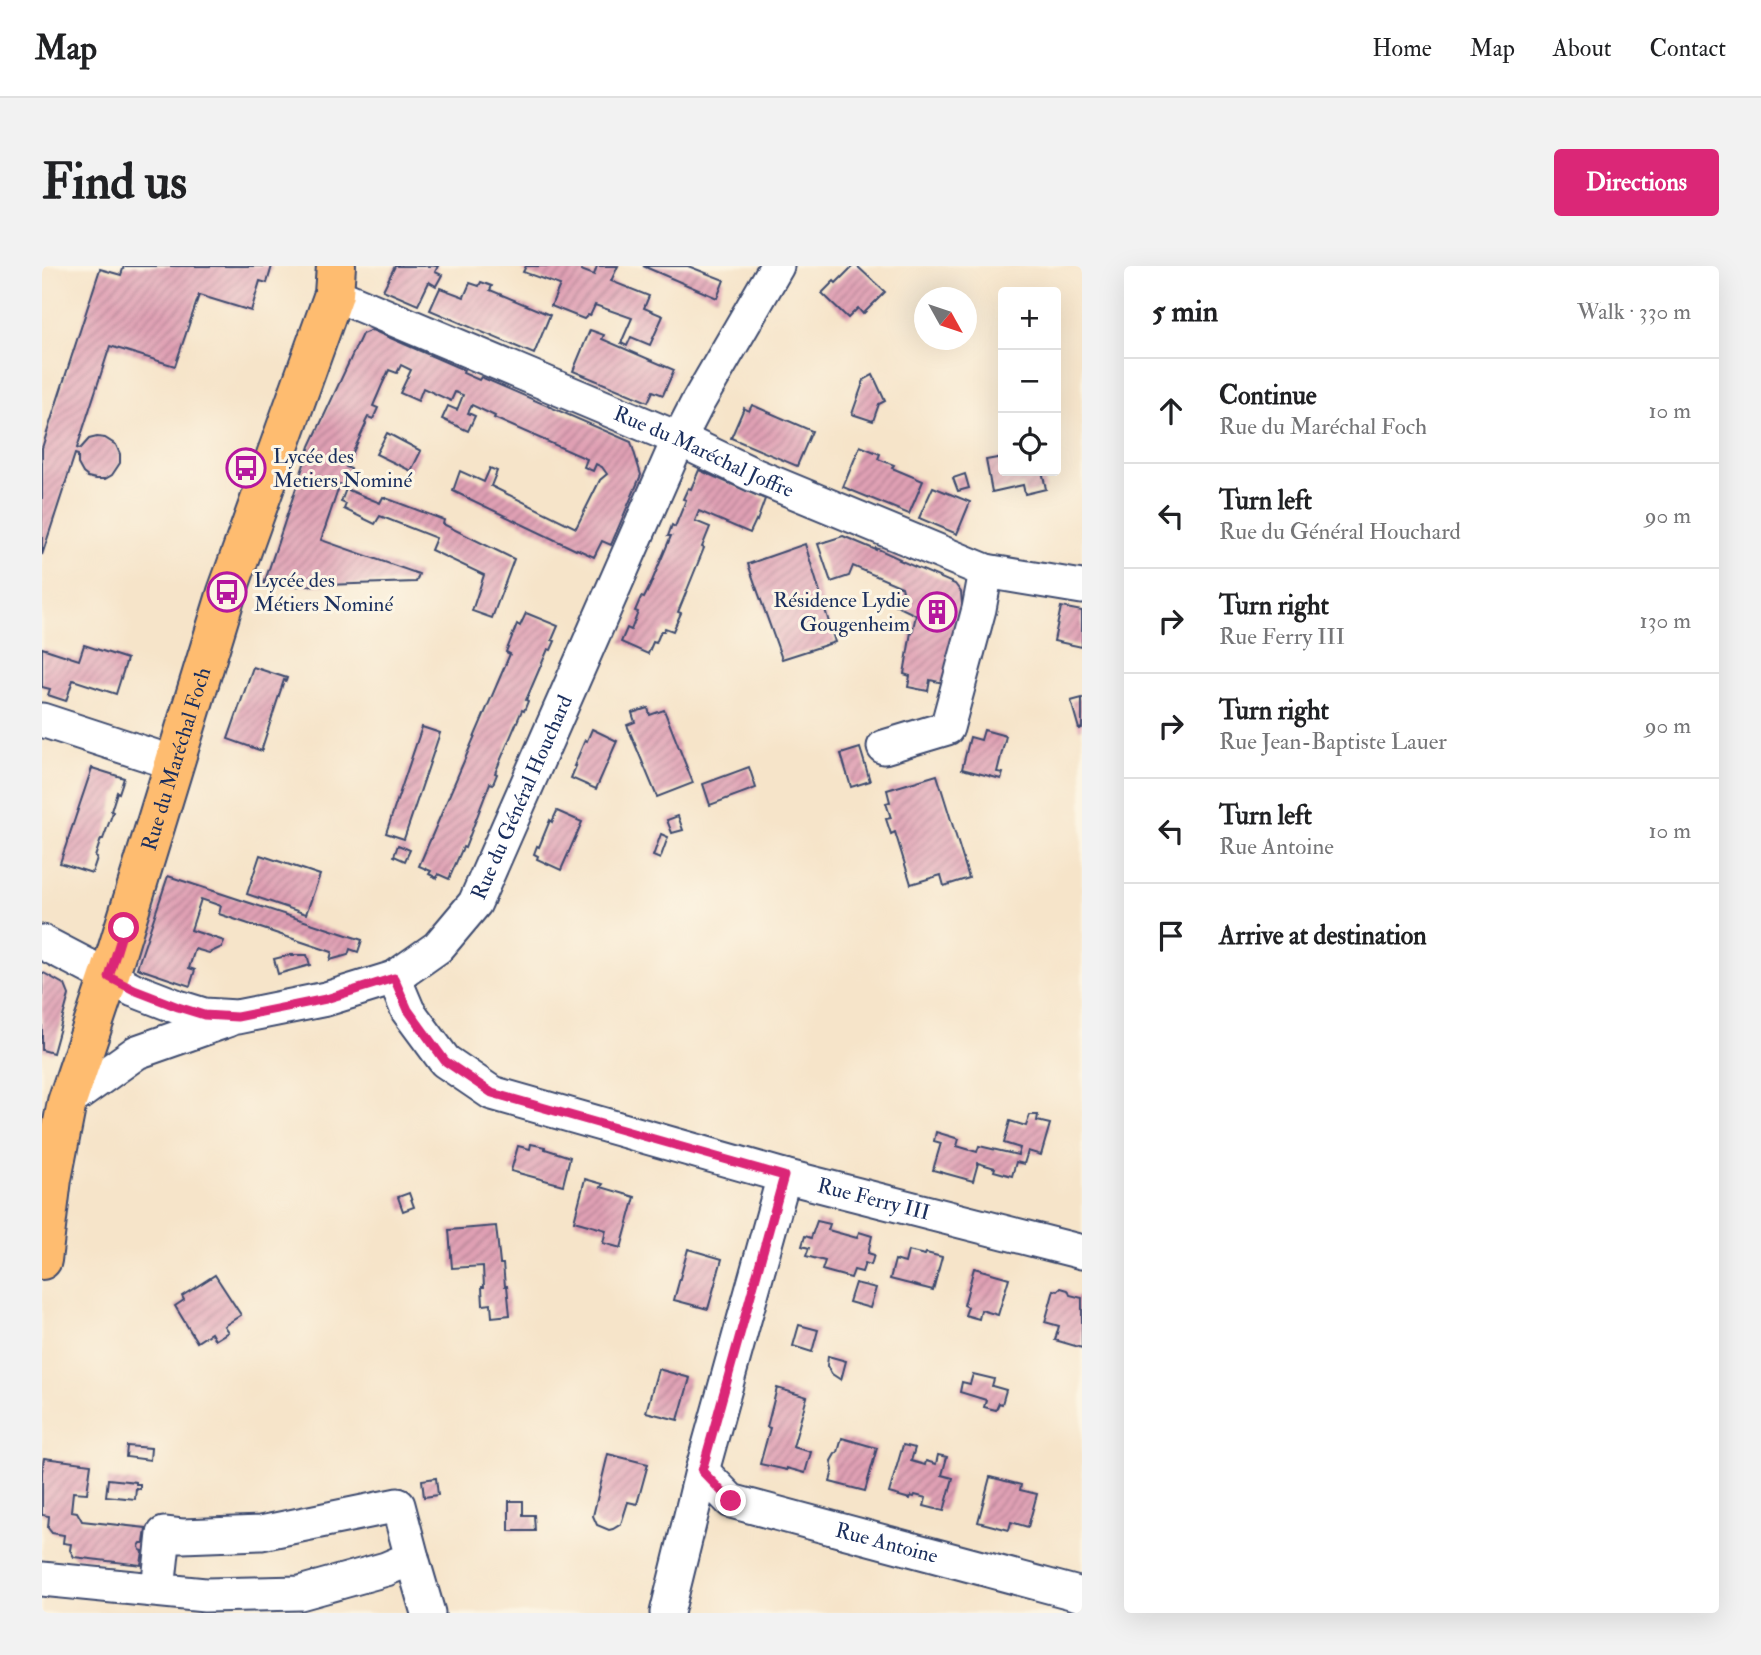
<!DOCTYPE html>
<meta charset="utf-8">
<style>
:root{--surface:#fff;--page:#f2f2f2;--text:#202124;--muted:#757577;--line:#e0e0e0;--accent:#db2777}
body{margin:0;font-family:"IM FELL Double Pica",serif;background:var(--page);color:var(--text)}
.controls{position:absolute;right:21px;top:21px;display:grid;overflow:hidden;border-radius:7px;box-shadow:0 7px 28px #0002}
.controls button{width:63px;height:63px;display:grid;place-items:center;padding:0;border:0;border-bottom:2px solid var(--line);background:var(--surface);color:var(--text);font:35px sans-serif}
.compass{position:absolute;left:872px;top:21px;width:63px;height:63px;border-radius:50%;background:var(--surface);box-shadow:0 7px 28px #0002;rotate:130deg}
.stop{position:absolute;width:21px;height:21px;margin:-16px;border:5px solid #db2777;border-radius:50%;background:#fff}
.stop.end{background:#db2777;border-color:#fff;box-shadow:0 2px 7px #0008}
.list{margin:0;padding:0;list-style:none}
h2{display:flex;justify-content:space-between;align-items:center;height:91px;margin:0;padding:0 28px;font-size:30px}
h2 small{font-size:23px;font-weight:400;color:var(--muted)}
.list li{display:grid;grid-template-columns:46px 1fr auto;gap:21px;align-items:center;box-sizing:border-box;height:105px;padding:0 28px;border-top:2px solid var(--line)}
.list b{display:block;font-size:26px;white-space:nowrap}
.list p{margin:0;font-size:23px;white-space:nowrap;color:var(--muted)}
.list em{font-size:23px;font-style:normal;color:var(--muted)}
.icon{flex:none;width:38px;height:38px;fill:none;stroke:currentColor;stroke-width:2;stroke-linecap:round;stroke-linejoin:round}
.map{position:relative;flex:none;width:1040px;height:1347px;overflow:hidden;border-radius:7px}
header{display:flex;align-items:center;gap:42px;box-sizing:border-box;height:98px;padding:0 35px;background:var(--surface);border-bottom:2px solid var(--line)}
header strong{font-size:33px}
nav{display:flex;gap:38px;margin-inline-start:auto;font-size:24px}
.intro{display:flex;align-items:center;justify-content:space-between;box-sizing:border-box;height:168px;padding:0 42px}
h1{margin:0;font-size:49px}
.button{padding:18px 32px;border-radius:7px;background:var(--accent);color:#fff;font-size:24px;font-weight:700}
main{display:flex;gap:42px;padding:0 42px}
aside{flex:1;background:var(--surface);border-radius:7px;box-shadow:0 7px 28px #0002}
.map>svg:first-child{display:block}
.building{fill:url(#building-hatch)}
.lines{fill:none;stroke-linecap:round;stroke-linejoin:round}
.minor-casing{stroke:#3c4a6e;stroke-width:37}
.major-casing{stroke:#3c4a6e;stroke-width:42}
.minor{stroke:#fff;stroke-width:33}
.major{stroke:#febc70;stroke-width:38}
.route{stroke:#db2777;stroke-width:9}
.labels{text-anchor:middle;stroke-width:6;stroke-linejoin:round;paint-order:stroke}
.street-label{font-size:21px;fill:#1b2f5e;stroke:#fcf5e5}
.poi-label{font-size:21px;fill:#1b2f5e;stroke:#fcf5e5;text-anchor:start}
</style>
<header>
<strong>Map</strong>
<nav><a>Home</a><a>Map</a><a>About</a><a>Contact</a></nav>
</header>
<div class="intro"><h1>Find us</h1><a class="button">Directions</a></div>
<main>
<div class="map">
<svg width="1040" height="1347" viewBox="0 0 1040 1347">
<defs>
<pattern id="building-hatch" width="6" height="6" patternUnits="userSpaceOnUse" patternTransform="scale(1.75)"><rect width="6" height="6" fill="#e0a0b4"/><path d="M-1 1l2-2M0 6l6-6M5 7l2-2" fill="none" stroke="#b58396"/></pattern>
</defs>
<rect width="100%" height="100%" fill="#fcf5e5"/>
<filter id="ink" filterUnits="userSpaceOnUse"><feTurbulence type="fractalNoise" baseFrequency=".0143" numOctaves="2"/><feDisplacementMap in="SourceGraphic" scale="14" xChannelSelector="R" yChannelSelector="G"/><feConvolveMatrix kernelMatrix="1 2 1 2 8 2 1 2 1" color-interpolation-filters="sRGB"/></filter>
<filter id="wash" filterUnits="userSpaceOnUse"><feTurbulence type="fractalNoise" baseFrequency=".00686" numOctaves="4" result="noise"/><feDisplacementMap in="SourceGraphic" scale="28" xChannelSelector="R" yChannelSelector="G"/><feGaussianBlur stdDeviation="1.57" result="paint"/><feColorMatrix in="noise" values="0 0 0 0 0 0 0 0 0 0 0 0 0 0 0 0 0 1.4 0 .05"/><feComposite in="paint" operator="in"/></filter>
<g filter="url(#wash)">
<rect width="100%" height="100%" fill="#f6e4c9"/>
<g id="blocks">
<g class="building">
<polygon points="82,0 230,0 225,17 218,15 209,45 157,29 133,100 68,80 35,182 38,183 47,173 55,171 63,172 74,179 78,188 78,197 70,209 63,213 54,213 46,211 41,207 36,198 36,189 33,188 0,289 0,182 58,3 79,9"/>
<polygon points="353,0 396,0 393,6 400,9 394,20 387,16 376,39 341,24"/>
<polygon points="484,0 541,0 539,4 552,9 555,0 576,0 569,15 607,30 602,42 621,50 608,79 589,71 585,80 579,77 590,52 553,39 548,50 546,49 542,53 509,40 518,19 481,6"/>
<polygon points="601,0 646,0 682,14 675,32"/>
<polygon points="811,0 815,0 843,26 821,48 816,42 806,52 780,27 792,15 794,17"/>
<polygon points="439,16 450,20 448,24 508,49 492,88 388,44 398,22 422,31 428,17 437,20"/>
<polygon points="330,64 422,104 421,107 437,114 439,111 589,176 599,209 569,279 560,275 552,291 535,283 534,284 411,225 418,205 442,216 448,202 455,205 449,220 534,262 558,214 565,208 560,201 554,198 551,205 542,201 545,193 452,152 453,150 430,139 426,147 433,150 426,165 400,153 406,140 415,144 421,129 413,126 409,135 381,122 376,135 358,127 369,104 359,99 355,107 347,104 340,119 331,140 336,142 331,153 326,151 323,157 324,158 304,201 309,203 303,220 298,218 279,274 377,308 374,316 221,321 268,180 320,68"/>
<polygon points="548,64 562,69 560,73 632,104 621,129 611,125 606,136 531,105"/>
<polygon points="831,109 843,135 837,138 831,155 810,148 822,114"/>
<polygon points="710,139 770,165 755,200 689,172 702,142 707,145"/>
<polygon points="345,167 379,185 369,205 334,188"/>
<polygon points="818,180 838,188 836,193 852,199 850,202 881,215 867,248 801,221"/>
<polygon points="961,191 961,205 1000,205 1004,223 983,228 981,219 950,226 944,194"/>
<polygon points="657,204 723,233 715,255 714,254 708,267 657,245 653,255 668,261 660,281 662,282 641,334 636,346 639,347 631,365 623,362 622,365 619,365 614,377 611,376 606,388 579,376 585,362 589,364 596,346 593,345 599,331 602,332 608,320 629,270 626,270 630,259 633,261 644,234 641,233 646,222 649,223"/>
<polygon points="923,208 927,222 916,225 911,212"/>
<polygon points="891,221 928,236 915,268 877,252"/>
<polygon points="304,223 338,237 341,231 402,254 401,258 472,293 450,352 430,345 442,309 389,284 394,272 338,250 333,258 302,243 304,238 299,236"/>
<polygon points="801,270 834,284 834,282 858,293 857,294 913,318 919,326 920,337 928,338 906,418 888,414 886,425 866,421 868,410 862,408 869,366 870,367 874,349 853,339 861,325 860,321 811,300 807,310 789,316 776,278"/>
<polygon points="763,278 793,376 740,393 706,298"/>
<polygon points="1019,341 1040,345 1040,381 1012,375"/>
<polygon points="484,347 516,360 510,374 513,375 509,384 506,383 484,434 486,435 482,445 480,444 453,507 455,508 451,518 448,517 423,582 421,581 407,613 396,608 395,612 387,608 389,605 377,600 468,388 464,386 475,358 478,360"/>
<polygon points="42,379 85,393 74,428 31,414 24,435 6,429 8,423 0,421 0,382 37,394"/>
<polygon points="211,401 245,412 244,415 242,414 220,482 221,483 220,485 186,473"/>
<polygon points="1040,432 1040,462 1037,463 1029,435"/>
<polygon points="606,442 608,449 622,444 651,517 615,531 585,459 593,456 590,447"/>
<polygon points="380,461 398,467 362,573 344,567"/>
<polygon points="550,463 575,475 554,523 529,512 534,500 532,500 543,474 545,475"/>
<polygon points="942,464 964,470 955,506 961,507 959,513 920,503 928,471 939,474"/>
<polygon points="818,482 828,515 809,521 799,488"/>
<polygon points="707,501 714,522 668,539 661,518"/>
<polygon points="50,502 82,512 77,527 75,526 69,545 71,546 61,573 59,573 53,591 55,592 50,607 18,597"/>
<polygon points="895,509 927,612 902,620 899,609 869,618 853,566 849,568 844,553 849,552 844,537 848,536 845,524"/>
<polygon points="515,545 540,556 519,604 495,593 496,590 492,588 495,580 497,581 508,554 510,556"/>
<polygon points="636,550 641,564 630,567 625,554"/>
<polygon points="619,568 626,571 618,593 611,590"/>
<polygon points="356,579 368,584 363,595 352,590"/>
<polygon points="218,589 278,609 264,648 205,628"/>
<polygon points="126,610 320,674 316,686 308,683 306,689 288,694 290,686 177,648 179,640 159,633 149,664 182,675 180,681 167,687 153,683 147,702 153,704 148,720 95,702"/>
<polygon points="248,689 265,689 268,699 236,708 232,693"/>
<polygon points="0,706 23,719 27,729 11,787 0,784"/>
<polygon points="988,849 996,849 995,855 1008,858 999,889 986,885 982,898 974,896 970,910 952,905 953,902 936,897 931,915 891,904 899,877 892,875 894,866 917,873 915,880 935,886 937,880 976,889 978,882 962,877 968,855 984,860"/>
<polygon points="489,878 503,881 503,883 528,891 521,919 469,905 476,880 488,883"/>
<polygon points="543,913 561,918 559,921 593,931 579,982 561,977 564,964 532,955"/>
<polygon points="367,927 372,941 361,945 356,931"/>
<polygon points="775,955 788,958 786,964 815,972 817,966 830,970 826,987 832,989 829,999 823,997 820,1006 812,1004 809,1012 780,1004 783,995 764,990 767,982 760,980 763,970 769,972"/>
<polygon points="454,960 458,998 461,998 463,1020 465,1020 468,1049 450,1051 449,1038 441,1039 440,1021 442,1021 441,1000 410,1002 407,964"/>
<polygon points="646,983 680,993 666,1043 632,1034"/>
<polygon points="866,985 883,989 884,987 900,991 891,1024 848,1013 853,994 863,997"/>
<polygon points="932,1002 967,1012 956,1049 939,1044 937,1053 923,1049 926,1041 922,1039"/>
<polygon points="173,1009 199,1049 182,1060 186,1066 173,1074 169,1067 155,1076 133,1040 142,1034 140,1030"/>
<polygon points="813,1017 834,1022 828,1042 807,1036"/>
<polygon points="1019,1022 1026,1024 1028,1029 1040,1032 1040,1082 1013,1074 1017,1060 1003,1056 1012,1024 1016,1025"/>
<polygon points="757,1059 776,1064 770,1086 751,1080"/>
<polygon points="786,1090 804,1095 799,1114 790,1108 785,1100"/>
<polygon points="616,1103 648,1112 636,1154 604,1146"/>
<polygon points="931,1108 952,1113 950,1120 964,1124 960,1138 957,1137 954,1144 942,1141 944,1134 918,1126 920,1116 928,1118"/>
<polygon points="735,1122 765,1131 751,1181 769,1186 763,1207 745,1202 745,1204 718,1198 728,1162 725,1161"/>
<polygon points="800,1172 835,1182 823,1225 788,1216 791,1204 789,1195 793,1188 796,1186"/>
<polygon points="861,1179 873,1182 869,1195 883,1199 884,1195 894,1198 896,1189 905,1191 900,1209 911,1212 902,1245 882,1240 884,1232 873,1229 872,1231 869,1230 868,1233 847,1227"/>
<polygon points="85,1180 109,1182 108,1194 84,1191"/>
<polygon points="566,1188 606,1198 595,1238 586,1236 579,1258 571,1263 567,1264 555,1259 551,1250"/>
<polygon points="2,1192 49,1198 45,1227 31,1226 29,1245 35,1246 40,1255 104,1262 102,1277 99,1277 97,1280 98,1284 101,1285 99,1299 32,1291 28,1284 29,1278 21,1277 22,1269 10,1267 6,1262 7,1250 0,1249 0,1206"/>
<polygon points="948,1211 979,1219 978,1224 995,1228 986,1261 969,1256 967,1264 936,1256"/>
<polygon points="394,1212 396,1229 382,1231 380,1214"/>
<polygon points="66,1213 94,1216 94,1218 98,1218 98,1223 94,1222 93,1233 64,1230"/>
<polygon points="467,1235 481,1235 481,1249 492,1249 493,1265 467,1265"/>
</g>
</g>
</g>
<g filter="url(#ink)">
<use href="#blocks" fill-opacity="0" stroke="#3c4a6e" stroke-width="2"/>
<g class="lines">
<g class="minor-casing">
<g id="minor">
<path id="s1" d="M292,28L637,173L712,209L944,305L1040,321"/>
<polyline points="0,454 132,497"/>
<polyline points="842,481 905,462 937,343 944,305"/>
<path id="s2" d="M0,676L92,724L136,741L162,749L195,751L284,733L352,712L396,681L433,637L637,173L656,136L735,0"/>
<path id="s3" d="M352,712L366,745L403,795L450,827L742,910L1040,986"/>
<polyline points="25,836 95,786 186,754"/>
<path id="s4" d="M660,1205L689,1235L1040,1329"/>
<polyline points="370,1292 386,1347"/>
<polyline points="0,1313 163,1329 258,1327 344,1303 370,1292 356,1239 219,1267 140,1270 122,1268 116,1324"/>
<polyline points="625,1347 660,1205 742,910"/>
</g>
</g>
<g class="major-casing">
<g id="major">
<path id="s5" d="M0,994L10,913L25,836L67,711L185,326L292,28L294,0"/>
</g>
</g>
<use href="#minor" class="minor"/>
<use href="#major" class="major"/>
</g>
</g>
<g class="lines" filter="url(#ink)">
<polyline class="route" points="82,662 67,711 92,724 136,741 162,749 195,751 284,733 352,712 366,744 403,795 450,827 742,910 660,1205 689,1235"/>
</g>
<defs>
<g id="bus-ring" transform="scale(2.0125)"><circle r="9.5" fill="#fcf5e5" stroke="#b5179e" stroke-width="1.5"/><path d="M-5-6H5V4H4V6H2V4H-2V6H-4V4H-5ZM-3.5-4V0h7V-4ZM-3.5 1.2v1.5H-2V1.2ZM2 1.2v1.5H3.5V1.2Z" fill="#b5179e"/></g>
<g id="building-ring" transform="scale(2.0125)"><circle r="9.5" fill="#fcf5e5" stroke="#b5179e" stroke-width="1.5"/><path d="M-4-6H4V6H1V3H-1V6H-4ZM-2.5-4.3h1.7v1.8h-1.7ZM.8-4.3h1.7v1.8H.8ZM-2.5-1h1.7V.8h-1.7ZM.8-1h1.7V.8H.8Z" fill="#b5179e"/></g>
</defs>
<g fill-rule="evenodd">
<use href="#bus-ring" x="204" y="202"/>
<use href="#bus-ring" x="185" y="326"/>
<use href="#building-ring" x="895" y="346"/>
</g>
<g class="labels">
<g class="street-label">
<text dy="7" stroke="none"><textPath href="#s1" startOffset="402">Rue du Maréchal Joffre</textPath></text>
<text dy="7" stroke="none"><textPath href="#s5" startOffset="520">Rue du Maréchal Foch</textPath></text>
<text dy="7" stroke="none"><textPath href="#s2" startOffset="600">Rue du Général Houchard</textPath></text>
<text dy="7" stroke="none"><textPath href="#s3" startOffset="551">Rue Ferry III</textPath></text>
<text dy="7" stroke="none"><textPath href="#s4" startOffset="203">Rue Antoine</textPath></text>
</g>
<g class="poi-label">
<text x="231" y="197">Lycée des<tspan x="231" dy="24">Metiers Nominé</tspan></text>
<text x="212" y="321">Lycée des<tspan x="212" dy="24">Métiers Nominé</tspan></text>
<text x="868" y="341" text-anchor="end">Résidence Lydie<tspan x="868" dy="24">Gougenheim</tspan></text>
</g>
</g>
</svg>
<div class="controls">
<button>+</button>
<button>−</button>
<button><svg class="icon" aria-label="locate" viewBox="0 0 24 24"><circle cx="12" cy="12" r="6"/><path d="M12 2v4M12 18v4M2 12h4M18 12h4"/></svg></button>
</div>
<svg class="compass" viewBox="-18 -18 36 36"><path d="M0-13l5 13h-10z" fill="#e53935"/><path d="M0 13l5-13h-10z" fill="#757577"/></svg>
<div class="stop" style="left:82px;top:662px"></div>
<div class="stop end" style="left:689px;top:1235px"></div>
</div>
<aside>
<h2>5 min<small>Walk · 330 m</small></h2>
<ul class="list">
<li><svg class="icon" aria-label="ahead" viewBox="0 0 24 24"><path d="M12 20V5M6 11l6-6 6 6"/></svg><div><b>Continue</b><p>Rue du Maréchal Foch</p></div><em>10 m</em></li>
<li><svg class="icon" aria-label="left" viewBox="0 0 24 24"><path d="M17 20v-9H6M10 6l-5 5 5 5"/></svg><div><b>Turn left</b><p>Rue du Général Houchard</p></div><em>90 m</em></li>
<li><svg class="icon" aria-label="right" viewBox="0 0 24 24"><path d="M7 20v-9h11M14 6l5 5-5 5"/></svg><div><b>Turn right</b><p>Rue Ferry III</p></div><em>130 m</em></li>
<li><svg class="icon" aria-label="right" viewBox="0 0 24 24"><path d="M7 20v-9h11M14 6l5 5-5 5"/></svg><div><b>Turn right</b><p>Rue Jean-Baptiste Lauer</p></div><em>90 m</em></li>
<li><svg class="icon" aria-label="left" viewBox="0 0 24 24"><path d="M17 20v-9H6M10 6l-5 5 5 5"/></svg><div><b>Turn left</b><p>Rue Antoine</p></div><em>10 m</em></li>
<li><svg class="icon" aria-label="arrive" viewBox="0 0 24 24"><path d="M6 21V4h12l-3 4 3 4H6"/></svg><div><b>Arrive at destination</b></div></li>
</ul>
</aside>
</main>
